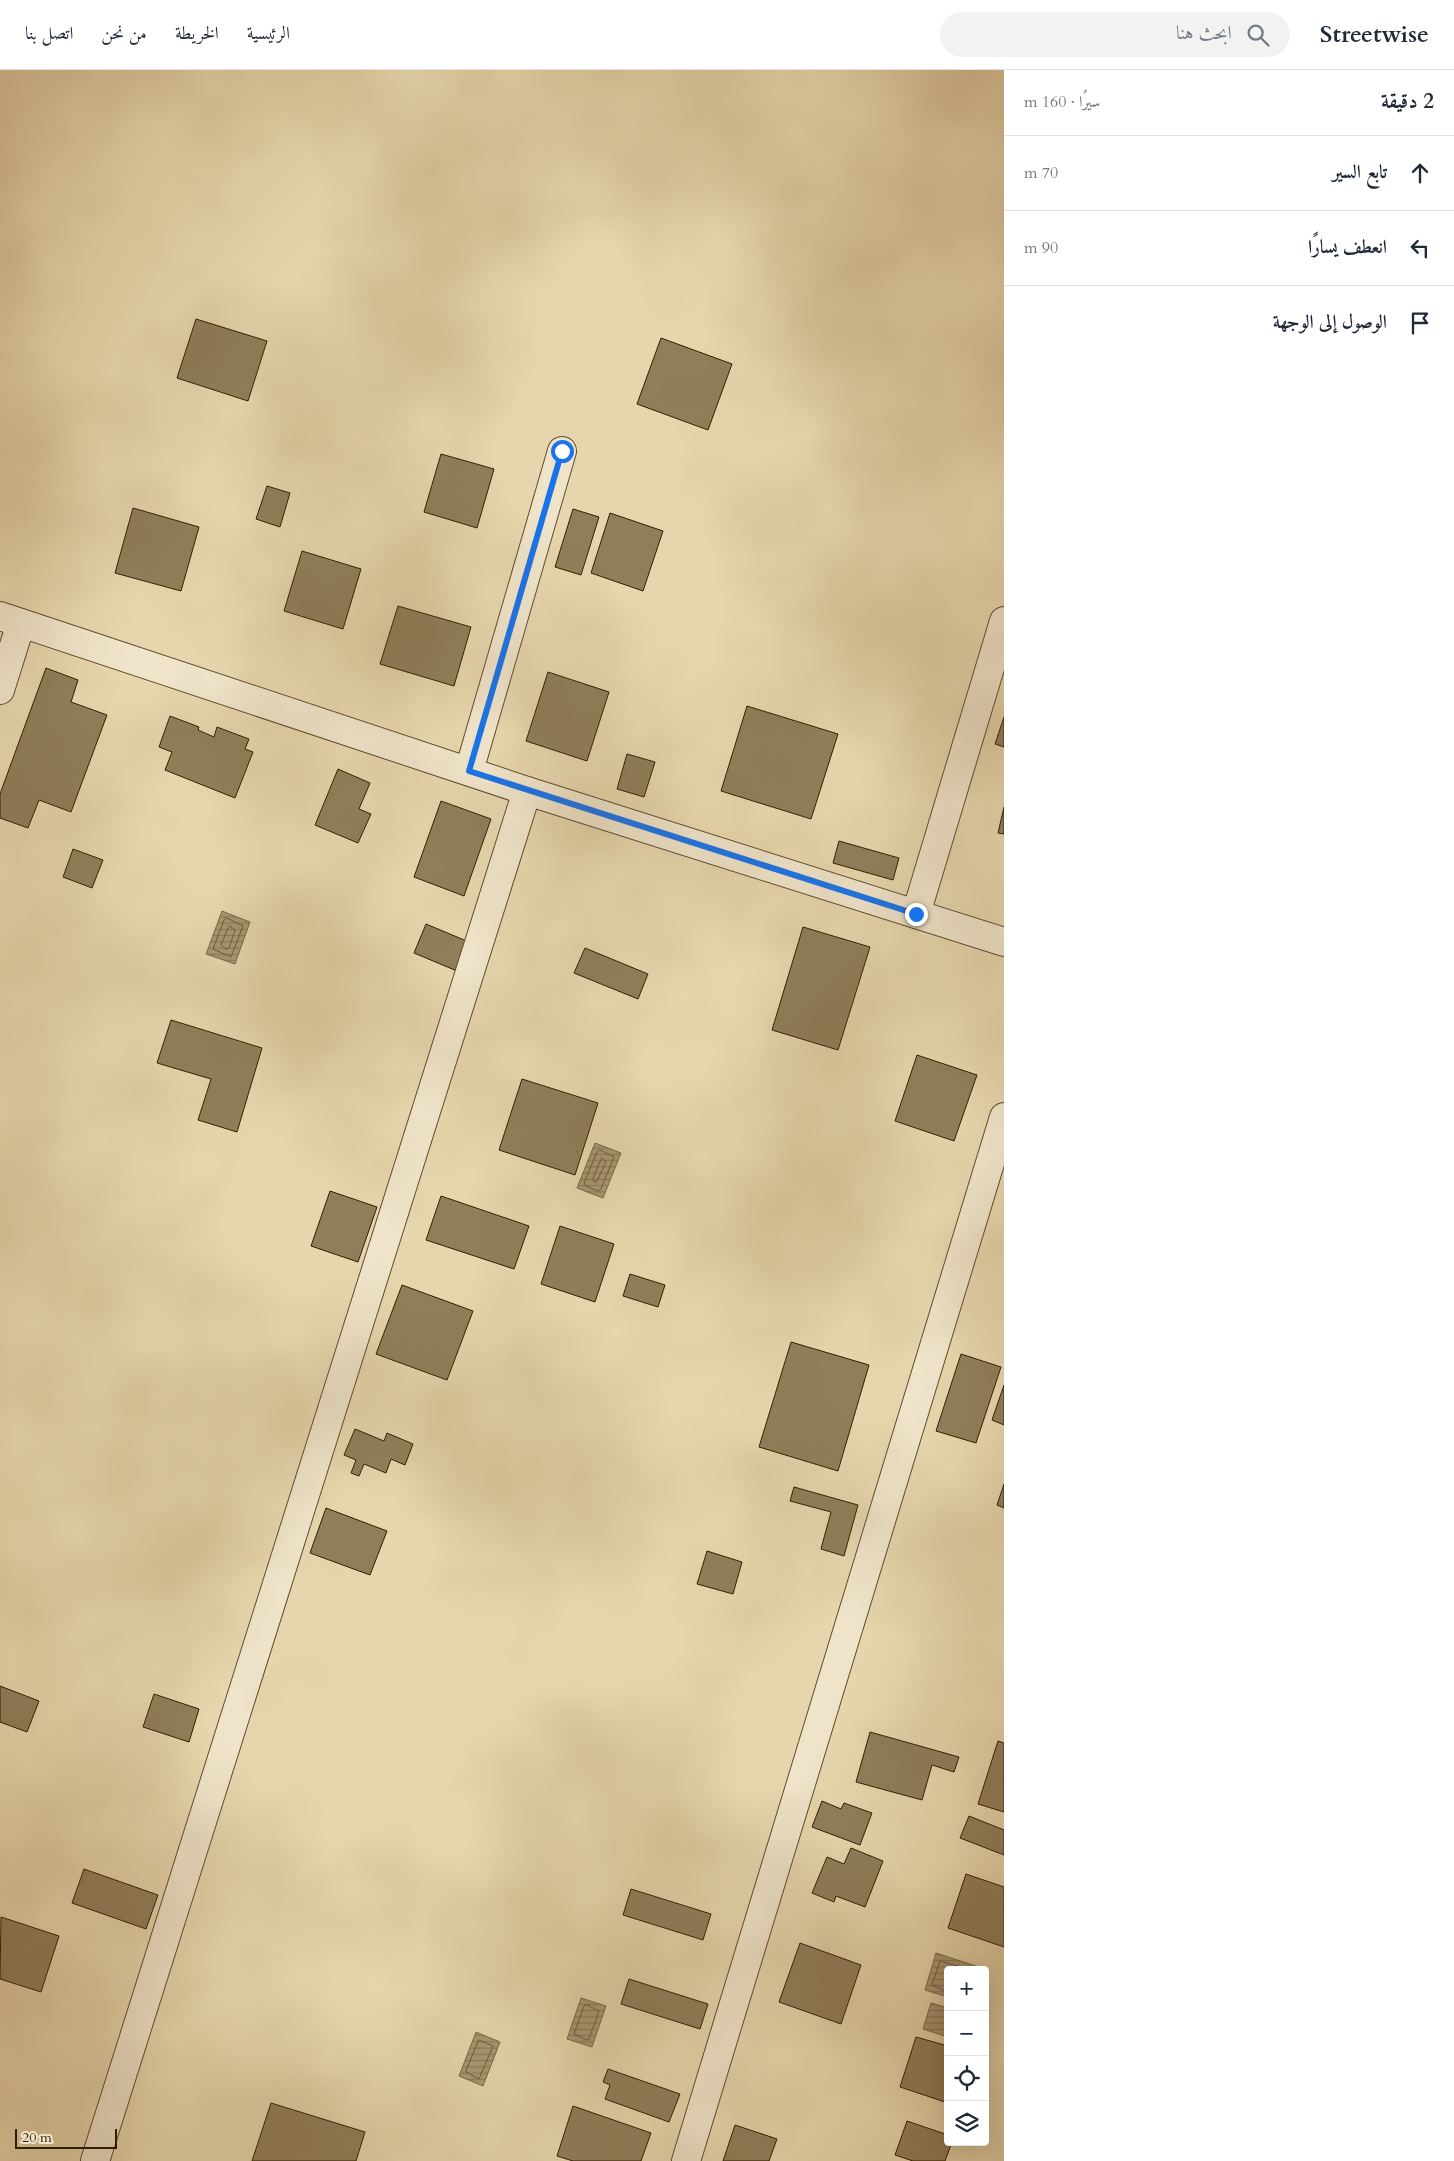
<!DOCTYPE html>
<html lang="ar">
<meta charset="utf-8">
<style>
:root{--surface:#fff;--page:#f2f2f3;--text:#1f2937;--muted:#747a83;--line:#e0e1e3}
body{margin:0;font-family:Cardo,Amiri,serif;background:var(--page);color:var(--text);direction:rtl}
.controls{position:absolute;right:15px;bottom:15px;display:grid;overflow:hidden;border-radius:5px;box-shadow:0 5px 20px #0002}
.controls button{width:45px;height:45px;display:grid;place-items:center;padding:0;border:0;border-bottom:1px solid var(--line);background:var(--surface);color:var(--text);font:25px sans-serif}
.scale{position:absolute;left:15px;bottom:12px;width:102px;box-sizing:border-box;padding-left:5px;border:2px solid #311e02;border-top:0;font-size:14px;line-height:18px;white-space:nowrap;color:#311e02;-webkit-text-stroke:4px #efe4ca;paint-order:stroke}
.stop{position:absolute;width:15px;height:15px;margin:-11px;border:4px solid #1a73e8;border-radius:50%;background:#fff}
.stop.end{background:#1a73e8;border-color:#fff;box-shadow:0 1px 5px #0008}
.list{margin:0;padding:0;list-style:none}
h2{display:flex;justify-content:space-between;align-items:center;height:65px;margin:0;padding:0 20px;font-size:21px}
h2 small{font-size:16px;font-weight:400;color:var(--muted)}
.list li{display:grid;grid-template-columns:32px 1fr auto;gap:15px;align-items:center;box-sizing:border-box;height:75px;padding:0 20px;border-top:1px solid var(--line)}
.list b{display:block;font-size:19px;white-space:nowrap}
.list em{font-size:16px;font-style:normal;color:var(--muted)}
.icon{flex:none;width:28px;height:28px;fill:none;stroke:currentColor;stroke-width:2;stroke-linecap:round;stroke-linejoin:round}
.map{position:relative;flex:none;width:1004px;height:2091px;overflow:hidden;direction:ltr}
header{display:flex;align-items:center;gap:30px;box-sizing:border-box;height:70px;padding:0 25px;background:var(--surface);border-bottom:1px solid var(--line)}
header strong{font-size:24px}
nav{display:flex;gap:28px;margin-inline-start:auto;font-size:18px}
.search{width:350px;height:45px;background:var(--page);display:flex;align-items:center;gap:12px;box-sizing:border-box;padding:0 18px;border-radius:28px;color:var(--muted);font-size:19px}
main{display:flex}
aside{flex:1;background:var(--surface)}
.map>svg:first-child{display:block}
.water{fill:url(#water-rules);stroke:#796746}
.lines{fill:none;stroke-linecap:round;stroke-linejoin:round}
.shore{stroke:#6d5a3a;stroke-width:1}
.building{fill:#907e5b;stroke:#311e02}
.minor-casing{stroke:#5e4c2d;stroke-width:30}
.minor{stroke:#efe4ca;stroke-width:28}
.route{stroke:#1a73e8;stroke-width:6}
</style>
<header>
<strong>Streetwise</strong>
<div class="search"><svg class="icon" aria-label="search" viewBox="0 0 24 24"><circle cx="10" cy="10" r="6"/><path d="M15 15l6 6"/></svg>ابحث هنا</div>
<nav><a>الرئيسية</a><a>الخريطة</a><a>من نحن</a><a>اتصل بنا</a></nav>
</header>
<main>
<aside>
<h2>2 دقيقة<small>سيرًا · 160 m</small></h2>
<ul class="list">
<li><svg class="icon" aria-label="ahead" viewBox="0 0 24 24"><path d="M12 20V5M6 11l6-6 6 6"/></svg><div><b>تابع السير</b></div><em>70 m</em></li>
<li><svg class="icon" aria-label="left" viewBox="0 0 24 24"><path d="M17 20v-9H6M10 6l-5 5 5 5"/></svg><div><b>انعطف يسارًا</b></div><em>90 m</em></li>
<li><svg class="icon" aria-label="arrive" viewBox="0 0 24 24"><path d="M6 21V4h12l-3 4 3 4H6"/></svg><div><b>الوصول إلى الوجهة</b></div></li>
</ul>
</aside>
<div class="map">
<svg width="1004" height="2091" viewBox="0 0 1004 2091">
<defs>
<pattern id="water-rules" width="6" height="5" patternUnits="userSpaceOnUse" patternTransform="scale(1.25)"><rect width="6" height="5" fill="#a99773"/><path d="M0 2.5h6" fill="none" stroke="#8a7b5c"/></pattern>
</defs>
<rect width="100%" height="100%" fill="#e7d6ad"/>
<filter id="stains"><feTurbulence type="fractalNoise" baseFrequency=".004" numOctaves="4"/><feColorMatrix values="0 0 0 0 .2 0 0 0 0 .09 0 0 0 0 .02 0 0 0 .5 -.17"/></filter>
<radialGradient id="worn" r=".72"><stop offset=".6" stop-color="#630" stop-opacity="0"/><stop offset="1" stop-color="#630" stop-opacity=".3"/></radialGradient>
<g class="water">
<polygon points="222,841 250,852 235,894 206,884"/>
<polygon points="595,1073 621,1083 603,1128 577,1118"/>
<polygon points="936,1883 985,1899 985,1900 948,1900 948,1927 925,1920"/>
<polygon points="581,1928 606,1936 592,1977 567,1969"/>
<polygon points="931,1933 948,1938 948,1967 923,1959"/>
<polygon points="476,1962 500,1972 483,2016 459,2006"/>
</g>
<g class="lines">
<g class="shore">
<polygon points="227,848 243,856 231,887 213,879 224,850"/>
<polygon points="230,856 235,860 229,878 226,879 221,875 228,858"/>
<polygon points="600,1080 614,1087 601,1119 598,1121 586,1116 584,1113 597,1082"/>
<polygon points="602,1088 606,1092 597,1111 594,1112 593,1109"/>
<polyline points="948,1922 932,1915 940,1891 972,1900"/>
<polygon points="587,1935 599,1941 589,1969 587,1970 574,1964 584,1936"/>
<polygon points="479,1970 493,1976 479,2009 466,2002"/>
</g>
</g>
<g class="building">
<polygon points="196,249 267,271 248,331 177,308"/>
<polygon points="661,268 732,294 708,360 637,334"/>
<polygon points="441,384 494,399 477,458 424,442"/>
<polygon points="267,416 290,423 280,457 256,449"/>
<polygon points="133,438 199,457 181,521 115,503"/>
<polygon points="573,439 599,447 581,505 555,497"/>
<polygon points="610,443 663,461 643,521 591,503"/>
<polygon points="302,481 361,499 343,559 284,541"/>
<polygon points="398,536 471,557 454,616 380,594"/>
<polygon points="46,598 78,610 71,632 107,645 71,742 39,730 28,758 0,748 0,724"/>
<polygon points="548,602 609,622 587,691 526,671"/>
<polygon points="747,636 838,664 811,749 721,721"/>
<polygon points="170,646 199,657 198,660 214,667 217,657 249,669 245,679 253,682 235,728 165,700 172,682 159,677"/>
<polygon points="1004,647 1004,677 995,674"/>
<polygon points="627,684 655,692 644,727 617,719"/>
<polygon points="338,699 370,713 359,739 371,744 358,773 315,755"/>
<polygon points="441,731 491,749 464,826 414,807"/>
<polygon points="1004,737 1004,764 998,763"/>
<polygon points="839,771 899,788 893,810 833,793"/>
<polygon points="73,779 103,790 92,818 63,807"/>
<polygon points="426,854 469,872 457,901 414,883"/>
<polygon points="803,857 870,877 838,980 772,960"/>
<polygon points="585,878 648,904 638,929 574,903"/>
<polygon points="171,950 262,978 237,1062 198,1050 211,1009 157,993"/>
<polygon points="917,985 977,1005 954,1071 895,1051"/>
<polygon points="522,1009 598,1033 575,1105 499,1080"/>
<polygon points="330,1121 377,1137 358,1192 311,1176"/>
<polygon points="441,1126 529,1156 514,1199 426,1170"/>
<polygon points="560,1156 614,1174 595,1232 541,1214"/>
<polygon points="630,1204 665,1215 658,1237 623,1226"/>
<polygon points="402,1215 473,1241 447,1310 376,1284"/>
<polygon points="791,1272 869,1295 838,1401 759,1377"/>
<polygon points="961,1284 1001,1297 976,1373 936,1361"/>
<polygon points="1004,1315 1004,1355 992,1350"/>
<polygon points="355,1359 384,1371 387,1363 413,1374 405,1395 391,1389 386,1403 364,1394 359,1406 351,1403 356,1390 344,1385"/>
<polygon points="1004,1414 1004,1438 997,1435"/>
<polygon points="794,1417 858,1435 844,1486 821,1479 831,1442 790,1431"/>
<polygon points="326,1438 387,1461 370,1505 310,1483"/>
<polygon points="707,1481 742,1492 733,1524 697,1514"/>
<polygon points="0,1616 39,1631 27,1662 0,1652"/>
<polygon points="154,1624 199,1639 189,1672 143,1657"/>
<polygon points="870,1662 959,1687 954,1702 932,1695 922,1730 856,1712"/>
<polygon points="998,1671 1004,1673 1004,1742 978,1734"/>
<polygon points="822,1731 841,1739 844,1733 872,1743 860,1775 812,1757"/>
<polygon points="969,1746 1004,1760 1004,1785 960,1768"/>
<polygon points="851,1778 883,1791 865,1837 836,1826 834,1832 812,1823 827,1787 844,1794"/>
<polygon points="84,1799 158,1825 146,1859 72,1833"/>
<polygon points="966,1804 1004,1817 1004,1877 948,1858"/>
<polygon points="631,1819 711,1844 703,1870 623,1845"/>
<polygon points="1,1847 59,1866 41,1922 0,1909"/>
<polygon points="800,1873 861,1895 841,1954 779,1932"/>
<polygon points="629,1909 708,1934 700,1959 621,1934"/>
<polygon points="916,1967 948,1976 948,2033 900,2017"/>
<polygon points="608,1999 680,2024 669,2052 605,2029 610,2015 603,2012"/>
<polygon points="271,2033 365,2062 356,2091 252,2091"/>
<polygon points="573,2036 651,2063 641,2091 573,2091 557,2086"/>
<polygon points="907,2051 948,2065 948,2072 952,2072 945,2091 913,2091 895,2085"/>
<polygon points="735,2055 777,2069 769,2091 723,2091"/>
</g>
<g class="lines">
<g class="minor-casing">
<g id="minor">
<polyline points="0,546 527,721 1004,872"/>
<polyline points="0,620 21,553"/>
<polyline points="469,701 562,381"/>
<polyline points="916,844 1004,551"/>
<polyline points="95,2091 527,721"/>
<polyline points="686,2091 1004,1047"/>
</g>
</g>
<use href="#minor" class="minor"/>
</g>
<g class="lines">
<polyline class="route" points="562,381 469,701 916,844"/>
</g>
<rect width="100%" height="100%" filter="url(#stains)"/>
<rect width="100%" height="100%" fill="url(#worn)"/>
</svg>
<div class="controls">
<button>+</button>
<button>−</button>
<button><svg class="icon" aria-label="locate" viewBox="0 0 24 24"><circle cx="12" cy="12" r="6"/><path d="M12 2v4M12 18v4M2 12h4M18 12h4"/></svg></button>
<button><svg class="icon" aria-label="layers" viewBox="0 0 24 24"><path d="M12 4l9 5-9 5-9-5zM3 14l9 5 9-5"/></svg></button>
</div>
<div class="scale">20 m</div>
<div class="stop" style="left:562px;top:381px"></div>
<div class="stop end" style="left:916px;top:844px"></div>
</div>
</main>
